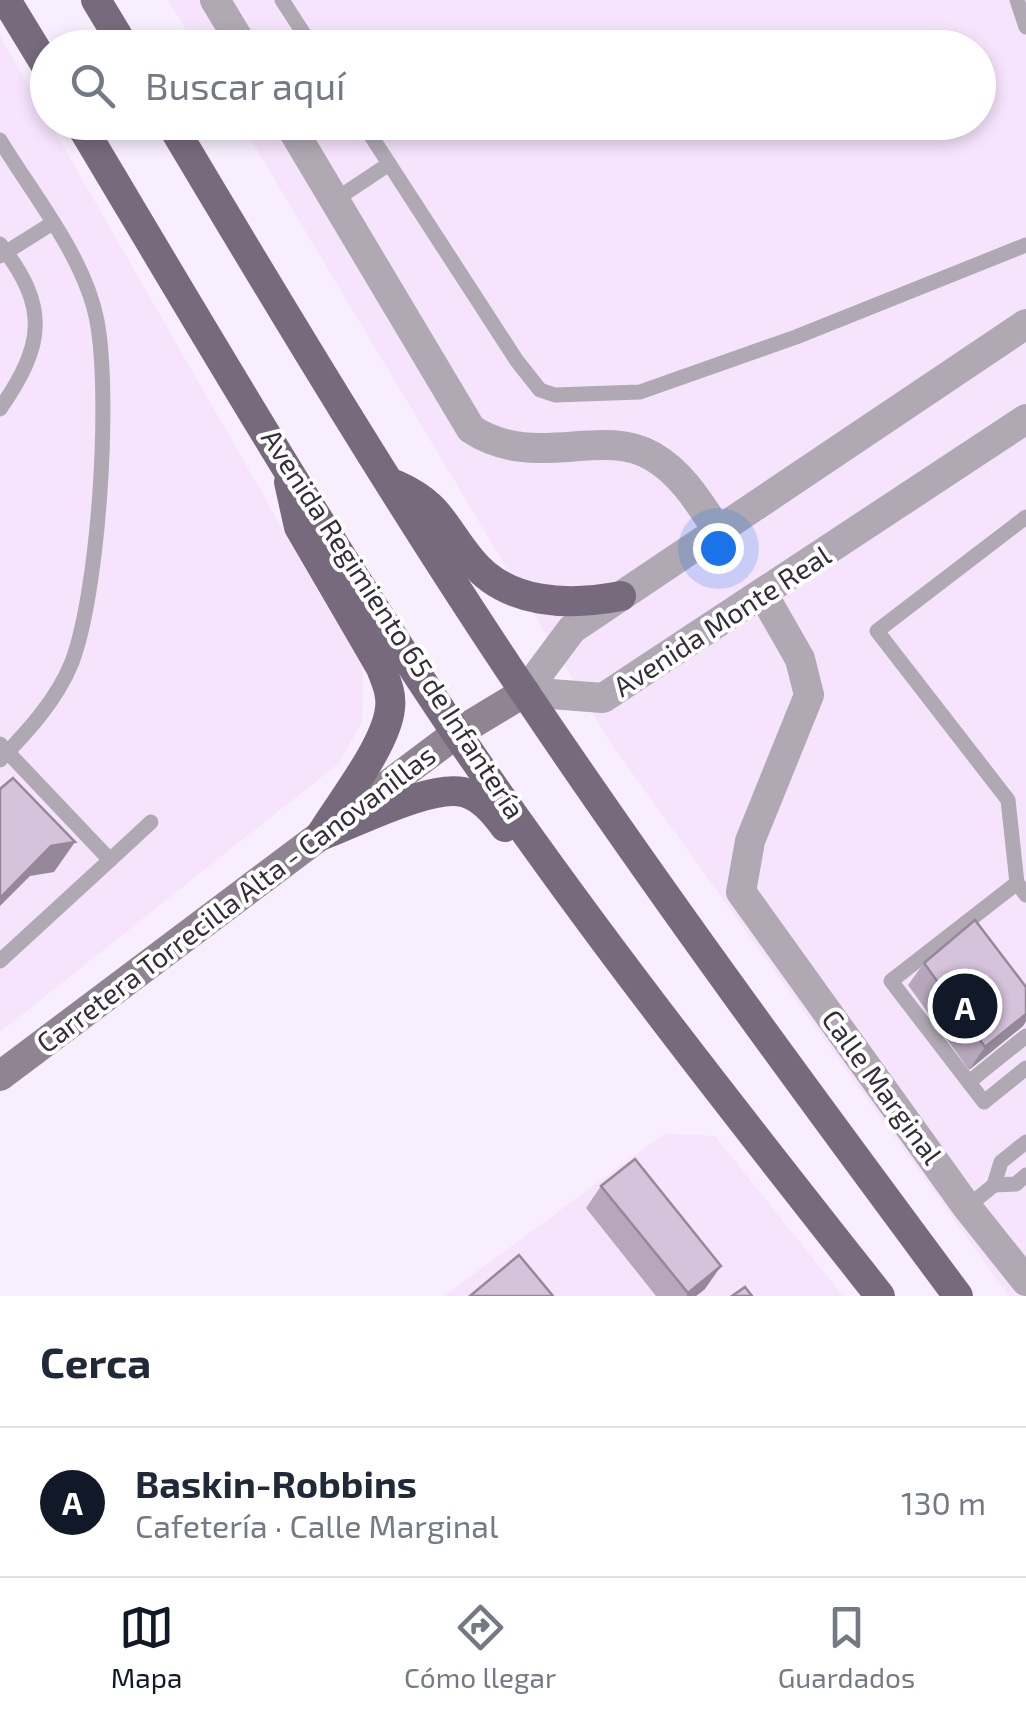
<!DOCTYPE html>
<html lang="es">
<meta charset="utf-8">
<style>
:root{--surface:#fff;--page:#f6f6f7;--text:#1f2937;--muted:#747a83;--line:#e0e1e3;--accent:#111827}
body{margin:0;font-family:"Exo 2",sans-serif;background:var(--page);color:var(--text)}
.you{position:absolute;left:718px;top:548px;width:35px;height:35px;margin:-25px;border:8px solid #fff;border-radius:50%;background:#1a73e8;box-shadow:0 0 0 15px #1a73e833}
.badge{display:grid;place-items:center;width:65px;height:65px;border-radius:50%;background:var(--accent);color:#fff;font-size:32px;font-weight:700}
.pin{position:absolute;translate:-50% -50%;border:5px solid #fff;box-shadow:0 2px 10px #0006}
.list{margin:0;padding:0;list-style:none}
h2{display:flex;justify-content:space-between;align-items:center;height:130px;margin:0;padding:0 40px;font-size:42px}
h2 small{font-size:32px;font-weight:400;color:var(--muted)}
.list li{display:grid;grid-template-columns:65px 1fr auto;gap:30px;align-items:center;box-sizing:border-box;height:150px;padding:0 40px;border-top:2px solid var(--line)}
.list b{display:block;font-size:38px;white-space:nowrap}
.list p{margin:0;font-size:32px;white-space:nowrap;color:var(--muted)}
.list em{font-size:32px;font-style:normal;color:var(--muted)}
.icon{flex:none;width:55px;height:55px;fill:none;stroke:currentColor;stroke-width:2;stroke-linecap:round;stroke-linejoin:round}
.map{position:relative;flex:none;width:1026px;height:1296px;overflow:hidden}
.search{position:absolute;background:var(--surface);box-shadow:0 5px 15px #0003;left:30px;right:30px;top:30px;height:110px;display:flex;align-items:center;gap:25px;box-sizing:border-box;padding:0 35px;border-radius:55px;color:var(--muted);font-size:38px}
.sheet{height:280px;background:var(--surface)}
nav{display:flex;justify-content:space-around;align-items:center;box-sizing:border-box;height:140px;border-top:2px solid var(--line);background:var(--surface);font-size:28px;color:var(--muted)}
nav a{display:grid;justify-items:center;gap:5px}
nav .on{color:var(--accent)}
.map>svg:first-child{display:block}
.built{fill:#f6e3fc}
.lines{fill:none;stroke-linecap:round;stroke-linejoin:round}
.lane{stroke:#b0a8b3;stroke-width:15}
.street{stroke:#b0a8b3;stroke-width:30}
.secondary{stroke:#908493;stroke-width:30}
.primary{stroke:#786a7d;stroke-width:30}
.wall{fill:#b7a7bc}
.shaded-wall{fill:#958899}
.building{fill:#d5c2db;stroke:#958899;stroke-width:2.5}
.labels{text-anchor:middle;stroke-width:8;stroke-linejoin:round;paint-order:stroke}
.street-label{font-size:28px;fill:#352e38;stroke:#fff}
</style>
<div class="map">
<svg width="1026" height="1296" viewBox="0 0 1026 1296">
<rect width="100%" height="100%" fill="#f9eefd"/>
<g class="built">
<polygon points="168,0 1026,0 1026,1296 1009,1296 612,745 241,123 978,122 978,48 196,47"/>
<polygon points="0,36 363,669 362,721 339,763 0,1032"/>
<polygon points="664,1134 715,1136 843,1296 444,1296"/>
</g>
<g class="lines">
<g class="lane">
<polyline points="282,0 313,48"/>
<polyline points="1017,0 1026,27"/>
<polyline points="362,122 517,361 540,390 555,395 640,392 796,337 1026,245"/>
<path d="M0,140C33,195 85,257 97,321C111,397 99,590 72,662C57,700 27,732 0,760"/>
<polyline points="335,200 389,164"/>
<path d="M0,244C50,308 44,345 0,409"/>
<polyline points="0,256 51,224"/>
<polyline points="1026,517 877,631 1008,800 1017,883 1026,895"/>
<polyline points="0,744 110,860 0,961"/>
<polyline points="110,860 151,822"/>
<polyline points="1017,883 891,981 984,1102 1026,1068"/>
<polyline points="969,1082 1026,1036"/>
<polyline points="994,1185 1016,1184 1026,1175"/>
<polyline points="967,1207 994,1185 1001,1162 1026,1142"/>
</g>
<g class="street">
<polyline points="215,0 244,48"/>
<path d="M288,122L471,429C535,471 600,426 652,456C682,473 700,504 718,531"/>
<polyline points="764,596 800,659 809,695 750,841 741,892 967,1207 1026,1281"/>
<polyline points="525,692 572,629 1026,324"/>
<polyline points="525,692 603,698 1026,419"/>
</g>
<polyline class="secondary" points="0,1076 457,733 525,692"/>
<g class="primary">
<polyline points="6,0 48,69"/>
<polyline points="96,0 125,48"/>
<path d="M79,122C202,328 323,536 457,734C589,928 735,1112 880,1296"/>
<path d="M170,122C285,315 401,508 526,694C664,899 811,1098 958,1296"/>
<path d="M289,482L299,527L381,668C386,681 392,694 390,708C387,744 340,803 320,836"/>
<path d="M396,485C441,505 442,525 471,560C507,605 569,606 621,596"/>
<path d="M320,836C356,823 428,785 463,792C481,796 495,813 505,827"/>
</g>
</g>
<g class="wall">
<polygon points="924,963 1026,987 1026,1021 1023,1026 969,1070 908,985"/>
<polygon points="601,1186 705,1289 696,1296 656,1296 586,1208"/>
</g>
<g class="shaded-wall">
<polygon points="75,842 54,872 30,876 0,906 0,898 51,846"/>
<polygon points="1026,1014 1026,1021 1023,1026 969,1070 985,1047"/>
<polygon points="721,1266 705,1289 696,1296 686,1296"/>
</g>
<g class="building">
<polygon points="13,778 75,842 51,846 0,898 0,789"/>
<polygon points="975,920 1026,987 1026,1014 985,1047 924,963"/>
<polygon points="635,1159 721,1266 688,1293 601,1186"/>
<polygon points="519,1255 553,1296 470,1296"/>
<polygon points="745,1287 752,1296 732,1296"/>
</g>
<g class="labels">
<g class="street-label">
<text transform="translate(722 621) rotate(-33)" y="10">Avenida Monte Real</text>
<text transform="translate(393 624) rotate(57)" y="10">Avenida Regimiento 65 de Infantería</text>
<text transform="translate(236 899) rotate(-37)" y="10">Carretera Torrecilla Alta - Canovanillas</text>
<text transform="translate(882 1087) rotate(54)" y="10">Calle Marginal</text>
</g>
</g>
</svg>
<div class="you"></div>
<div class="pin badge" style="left:965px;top:1006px">A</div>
<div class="search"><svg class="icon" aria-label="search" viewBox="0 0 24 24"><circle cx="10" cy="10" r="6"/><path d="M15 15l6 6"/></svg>Buscar aquí</div>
</div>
<section class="sheet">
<h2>Cerca<small></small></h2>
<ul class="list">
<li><span class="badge">A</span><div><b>Baskin-Robbins</b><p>Cafetería · Calle Marginal</p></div><em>130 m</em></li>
</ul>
</section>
<nav>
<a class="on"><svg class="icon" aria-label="map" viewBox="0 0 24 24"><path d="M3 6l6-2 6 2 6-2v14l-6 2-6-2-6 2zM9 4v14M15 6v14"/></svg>Mapa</a>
<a><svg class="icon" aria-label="directions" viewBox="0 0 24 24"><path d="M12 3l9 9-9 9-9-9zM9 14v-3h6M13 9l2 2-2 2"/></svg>Cómo llegar</a>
<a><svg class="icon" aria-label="saved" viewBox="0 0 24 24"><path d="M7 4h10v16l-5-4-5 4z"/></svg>Guardados</a>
</nav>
